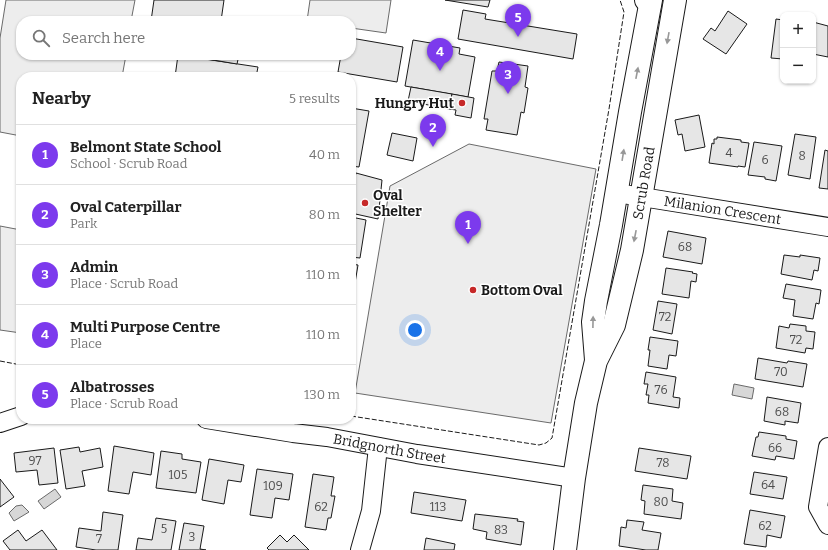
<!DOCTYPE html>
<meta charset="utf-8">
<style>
:root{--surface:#fff;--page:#f6f6f6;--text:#222;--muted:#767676;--line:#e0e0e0;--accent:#7c3aed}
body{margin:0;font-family:Bitter,serif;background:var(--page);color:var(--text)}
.controls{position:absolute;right:12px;top:12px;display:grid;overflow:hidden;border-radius:8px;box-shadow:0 1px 3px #0004}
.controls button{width:36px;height:36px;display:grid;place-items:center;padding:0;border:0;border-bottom:1px solid var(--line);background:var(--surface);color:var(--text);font:20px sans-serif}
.you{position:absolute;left:415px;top:330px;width:14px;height:14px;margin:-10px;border:3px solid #fff;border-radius:50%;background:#1a73e8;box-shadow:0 0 0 6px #1a73e833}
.badge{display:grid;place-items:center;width:26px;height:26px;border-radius:50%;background:var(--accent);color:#fff;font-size:13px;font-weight:700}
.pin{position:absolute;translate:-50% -33px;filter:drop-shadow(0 1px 2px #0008)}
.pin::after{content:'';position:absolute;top:21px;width:14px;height:12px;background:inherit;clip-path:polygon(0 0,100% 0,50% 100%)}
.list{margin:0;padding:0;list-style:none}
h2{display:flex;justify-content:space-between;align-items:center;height:52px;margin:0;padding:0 16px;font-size:17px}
h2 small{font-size:13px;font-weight:400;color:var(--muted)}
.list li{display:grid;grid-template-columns:26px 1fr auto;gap:12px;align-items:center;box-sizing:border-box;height:60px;padding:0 16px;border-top:1px solid var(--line)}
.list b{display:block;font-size:15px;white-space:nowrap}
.list p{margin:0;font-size:13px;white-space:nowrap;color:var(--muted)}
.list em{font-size:13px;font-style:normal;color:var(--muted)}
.icon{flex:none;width:22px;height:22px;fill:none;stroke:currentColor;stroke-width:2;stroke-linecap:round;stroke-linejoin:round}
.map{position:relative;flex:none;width:828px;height:550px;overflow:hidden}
.search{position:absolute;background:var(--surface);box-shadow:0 1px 3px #0004;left:16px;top:16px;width:340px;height:44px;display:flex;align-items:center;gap:10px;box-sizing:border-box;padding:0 14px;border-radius:16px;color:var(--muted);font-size:15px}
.panel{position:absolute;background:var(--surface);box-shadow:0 1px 3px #0004;left:16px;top:72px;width:340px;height:352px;border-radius:16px}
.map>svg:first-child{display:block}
.green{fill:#ededed;stroke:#6a6a6a}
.water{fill:#d7d7d7;stroke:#6a6a6a}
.building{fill:#e6e6e6;stroke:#1a1a1a}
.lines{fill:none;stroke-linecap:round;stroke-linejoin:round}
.minor-casing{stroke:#1a1a1a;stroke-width:20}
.major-casing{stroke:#1a1a1a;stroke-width:24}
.highway-casing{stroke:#1a1a1a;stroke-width:24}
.minor{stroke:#fff;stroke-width:18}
.major{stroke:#fff;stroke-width:22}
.highway{stroke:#fff;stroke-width:22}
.fence{stroke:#1a1a1a;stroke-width:1;stroke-dasharray:5 2;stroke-linecap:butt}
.oneway{fill:#989898}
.poi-dot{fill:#c62828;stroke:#fff;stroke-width:1.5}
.labels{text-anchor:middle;stroke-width:3;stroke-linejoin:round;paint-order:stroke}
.number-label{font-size:12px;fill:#4d4d4d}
.poi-label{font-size:14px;font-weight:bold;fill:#1a1a1a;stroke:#fff;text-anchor:start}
.street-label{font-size:14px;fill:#1a1a1a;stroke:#fff}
</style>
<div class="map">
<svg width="828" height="550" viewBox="0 0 828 550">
<rect width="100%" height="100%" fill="#fff"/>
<g class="green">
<polygon points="6,0 135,0 131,21 21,21 21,55 126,55 122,77 21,77 21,136 0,132 0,38"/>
<polygon points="310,0 391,0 386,33 351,28 351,21 307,21"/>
<polygon points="469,144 596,169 551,423 355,393 390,186"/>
<polygon points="0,226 21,230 21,333 0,330"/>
</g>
<g class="water">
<polygon points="734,384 754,388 752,399 732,395"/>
<polygon points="55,489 61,497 44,509 38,501"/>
<polygon points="22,505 29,512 14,521 9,513 16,506"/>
</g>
<g class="building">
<polygon points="154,0 224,0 221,21 151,21"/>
<polygon points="445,0 490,0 488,7"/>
<polygon points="463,10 486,14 485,19 577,34 573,59 458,39"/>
<polygon points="728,11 747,24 726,54 703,39 711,28 715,31"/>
<polygon points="776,19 783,20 783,59 771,58"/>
<polygon points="813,22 828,26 828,57 813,54"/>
<polygon points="351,38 403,47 397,82 338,72 341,55 351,55"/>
<polygon points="413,40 460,48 459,54 475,57 468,97 405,86"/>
<polygon points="178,55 258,67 256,77 175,77"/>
<polygon points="183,55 239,55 237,64"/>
<polygon points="499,62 528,66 525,87 528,88 524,113 521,112 517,135 486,130 488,119 484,119 492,71 497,71"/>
<polygon points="411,87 452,94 449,109 408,101"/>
<polygon points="452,94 474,98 471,118 455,115 456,110 449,109"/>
<polygon points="351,108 369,111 359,167 351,166"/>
<polygon points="699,115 705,147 685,151 682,134 678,135 675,120"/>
<polygon points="392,133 417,138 413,161 387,155"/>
<polygon points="795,134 816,137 810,179 788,175"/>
<polygon points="717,137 741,140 741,142 749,143 745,167 738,166 738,167 709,163 712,143 714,144 714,139 717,139"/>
<polygon points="754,142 782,146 776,181 765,179 765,177 748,175"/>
<polygon points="825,150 828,151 828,189 819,188"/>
<polygon points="356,173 382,180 378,219 351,213 351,193"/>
<polygon points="351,217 366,220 360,258 351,257"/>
<polygon points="668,231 706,238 702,264 663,257"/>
<polygon points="784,255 800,257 800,255 820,258 818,271 814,270 812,280 781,274"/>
<polygon points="351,264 358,265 354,289 351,289"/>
<polygon points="666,268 693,272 692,273 697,274 696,282 691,281 689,298 662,294"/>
<polygon points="786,284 821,290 819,304 816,303 813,319 793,316 795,300 783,298"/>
<polygon points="658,301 677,304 672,334 653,330"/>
<polygon points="790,324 806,326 806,331 815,332 813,349 806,348 805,353 776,348 779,326 789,328"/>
<polygon points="650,337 678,341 676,356 669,355 667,369 648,366 650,350 648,350"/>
<polygon points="758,358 787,363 788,361 807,364 803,387 755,379"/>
<polygon points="646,372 676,377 673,397 680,398 679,408 648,403 649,395 646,395 648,384 644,384"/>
<polygon points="767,397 801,403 798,423 785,421 785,425 764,421"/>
<polygon points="759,432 786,436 786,439 797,441 794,459 776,456 775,460 752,456 756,437 758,437"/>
<polygon points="114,446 154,453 151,475 133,472 129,494 108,491"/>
<polygon points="79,447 80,452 100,448 103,467 82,471 85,486 66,489 60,450"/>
<polygon points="54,448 58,483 39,485 37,470 16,472 14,453"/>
<polygon points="639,448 691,456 687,479 635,471"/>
<polygon points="161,451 182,454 182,459 201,462 196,493 156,488"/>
<polygon points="209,459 244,465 241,482 228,480 224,504 202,500"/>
<polygon points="257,469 293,474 289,500 275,498 272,518 250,515"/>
<polygon points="754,472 787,477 783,499 750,494"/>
<polygon points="313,474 334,477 331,496 335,496 331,518 328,518 326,530 305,527"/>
<polygon points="0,479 14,497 0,507"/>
<polygon points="643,485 673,489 672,501 683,503 681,519 644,514 645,501 641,500"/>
<polygon points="414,492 466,500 462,521 411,513"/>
<polygon points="750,510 785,516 781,538 767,535 766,547 744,544"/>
<polygon points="103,512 123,515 118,550 96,550 76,547 79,528 101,531"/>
<polygon points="475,514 518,519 517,521 524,522 521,545 486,539 487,532 473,529"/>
<polygon points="156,518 176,521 171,550 136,550 138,538 152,540"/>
<polygon points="627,520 644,522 642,530 661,533 658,550 646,550 619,546 621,527 626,528"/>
<polygon points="184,523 204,526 200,549 206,550 179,550"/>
<polygon points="18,530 26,541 42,530 57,550 10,550 3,541"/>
<polygon points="280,535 287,542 294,535 309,550 269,550 267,548"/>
<polygon points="426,538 455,544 454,550 424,550"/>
</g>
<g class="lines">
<g class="minor-casing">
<g id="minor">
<path id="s1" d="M617,193L828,227"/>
<path id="s2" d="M206,419L293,433L327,437L417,454L574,478"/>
<polyline points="0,423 21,416"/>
<polyline points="828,447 818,507 828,525"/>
<polyline points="360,550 371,511 378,447"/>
</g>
</g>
<g class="major-casing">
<g id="major">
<polyline points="596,360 593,322 596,301 611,225 630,112 651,0"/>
<path id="s3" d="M565,550L574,478L586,403L596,361L614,325L632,250L675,0"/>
</g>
</g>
<g class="highway-casing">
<polyline id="highway" points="646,0 650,4"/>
</g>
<use href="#minor" class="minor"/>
<use href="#major" class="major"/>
<use href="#highway" class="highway"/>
<g class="fence">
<polyline points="0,361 21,365"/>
<polyline points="351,416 539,445 546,443 552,438 609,109 624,12 620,0"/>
</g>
</g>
<defs><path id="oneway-solid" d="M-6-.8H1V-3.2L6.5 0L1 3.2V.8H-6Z"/></defs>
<g class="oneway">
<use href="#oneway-solid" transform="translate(668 38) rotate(100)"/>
<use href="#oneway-solid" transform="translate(637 73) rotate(-79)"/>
<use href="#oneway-solid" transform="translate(623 155) rotate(-81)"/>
<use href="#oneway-solid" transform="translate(635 236) rotate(101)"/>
<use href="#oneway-solid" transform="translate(593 322) rotate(-89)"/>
</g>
<g class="poi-dot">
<circle cx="462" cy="103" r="4"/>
<circle cx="365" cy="203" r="4"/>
<circle cx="473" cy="290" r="4"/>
</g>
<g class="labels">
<g class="number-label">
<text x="729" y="157">4</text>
<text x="802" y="160">8</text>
<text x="765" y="164">6</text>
<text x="685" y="251">68</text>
<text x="665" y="321">72</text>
<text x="796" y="344">72</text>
<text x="781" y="376">70</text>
<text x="661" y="394">76</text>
<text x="782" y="416">68</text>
<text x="775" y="452">66</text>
<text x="35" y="465">97</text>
<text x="663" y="467">78</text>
<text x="178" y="479">105</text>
<text x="768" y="489">64</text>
<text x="273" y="490">109</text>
<text x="661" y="506">80</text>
<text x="321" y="511">62</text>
<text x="438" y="511">113</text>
<text x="765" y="530">62</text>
<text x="164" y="533">5</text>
<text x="501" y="534">83</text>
<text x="192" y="541">3</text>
<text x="99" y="543">7</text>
</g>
<g class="poi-label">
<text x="454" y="108" text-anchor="end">Hungry Hut</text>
<text x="373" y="200">Oval<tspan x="373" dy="16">Shelter</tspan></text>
<text x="481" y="295">Bottom Oval</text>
</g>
<g class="street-label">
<text dy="5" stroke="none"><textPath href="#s3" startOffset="377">Scrub Road</textPath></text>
<text dy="5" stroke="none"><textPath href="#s1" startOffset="107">Milanion Crescent</textPath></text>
<text dy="5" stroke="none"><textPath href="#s2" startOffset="186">Bridgnorth Street</textPath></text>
</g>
</g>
</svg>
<div class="controls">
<button>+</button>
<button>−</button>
</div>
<div class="you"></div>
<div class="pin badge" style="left:468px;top:244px">1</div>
<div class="pin badge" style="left:433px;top:147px">2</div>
<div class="pin badge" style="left:508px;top:94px">3</div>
<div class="pin badge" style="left:440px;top:71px">4</div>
<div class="pin badge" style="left:518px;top:37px">5</div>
<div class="search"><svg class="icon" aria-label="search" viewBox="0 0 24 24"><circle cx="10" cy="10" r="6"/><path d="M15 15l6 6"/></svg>Search here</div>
<section class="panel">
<h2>Nearby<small>5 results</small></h2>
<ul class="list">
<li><span class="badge">1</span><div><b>Belmont State School</b><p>School · Scrub Road</p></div><em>40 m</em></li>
<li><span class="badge">2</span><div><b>Oval Caterpillar</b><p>Park</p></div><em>80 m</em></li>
<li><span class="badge">3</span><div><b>Admin</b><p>Place · Scrub Road</p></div><em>110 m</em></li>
<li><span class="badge">4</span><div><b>Multi Purpose Centre</b><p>Place</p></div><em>110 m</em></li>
<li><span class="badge">5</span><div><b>Albatrosses</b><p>Place · Scrub Road</p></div><em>130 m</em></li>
</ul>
</section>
</div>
